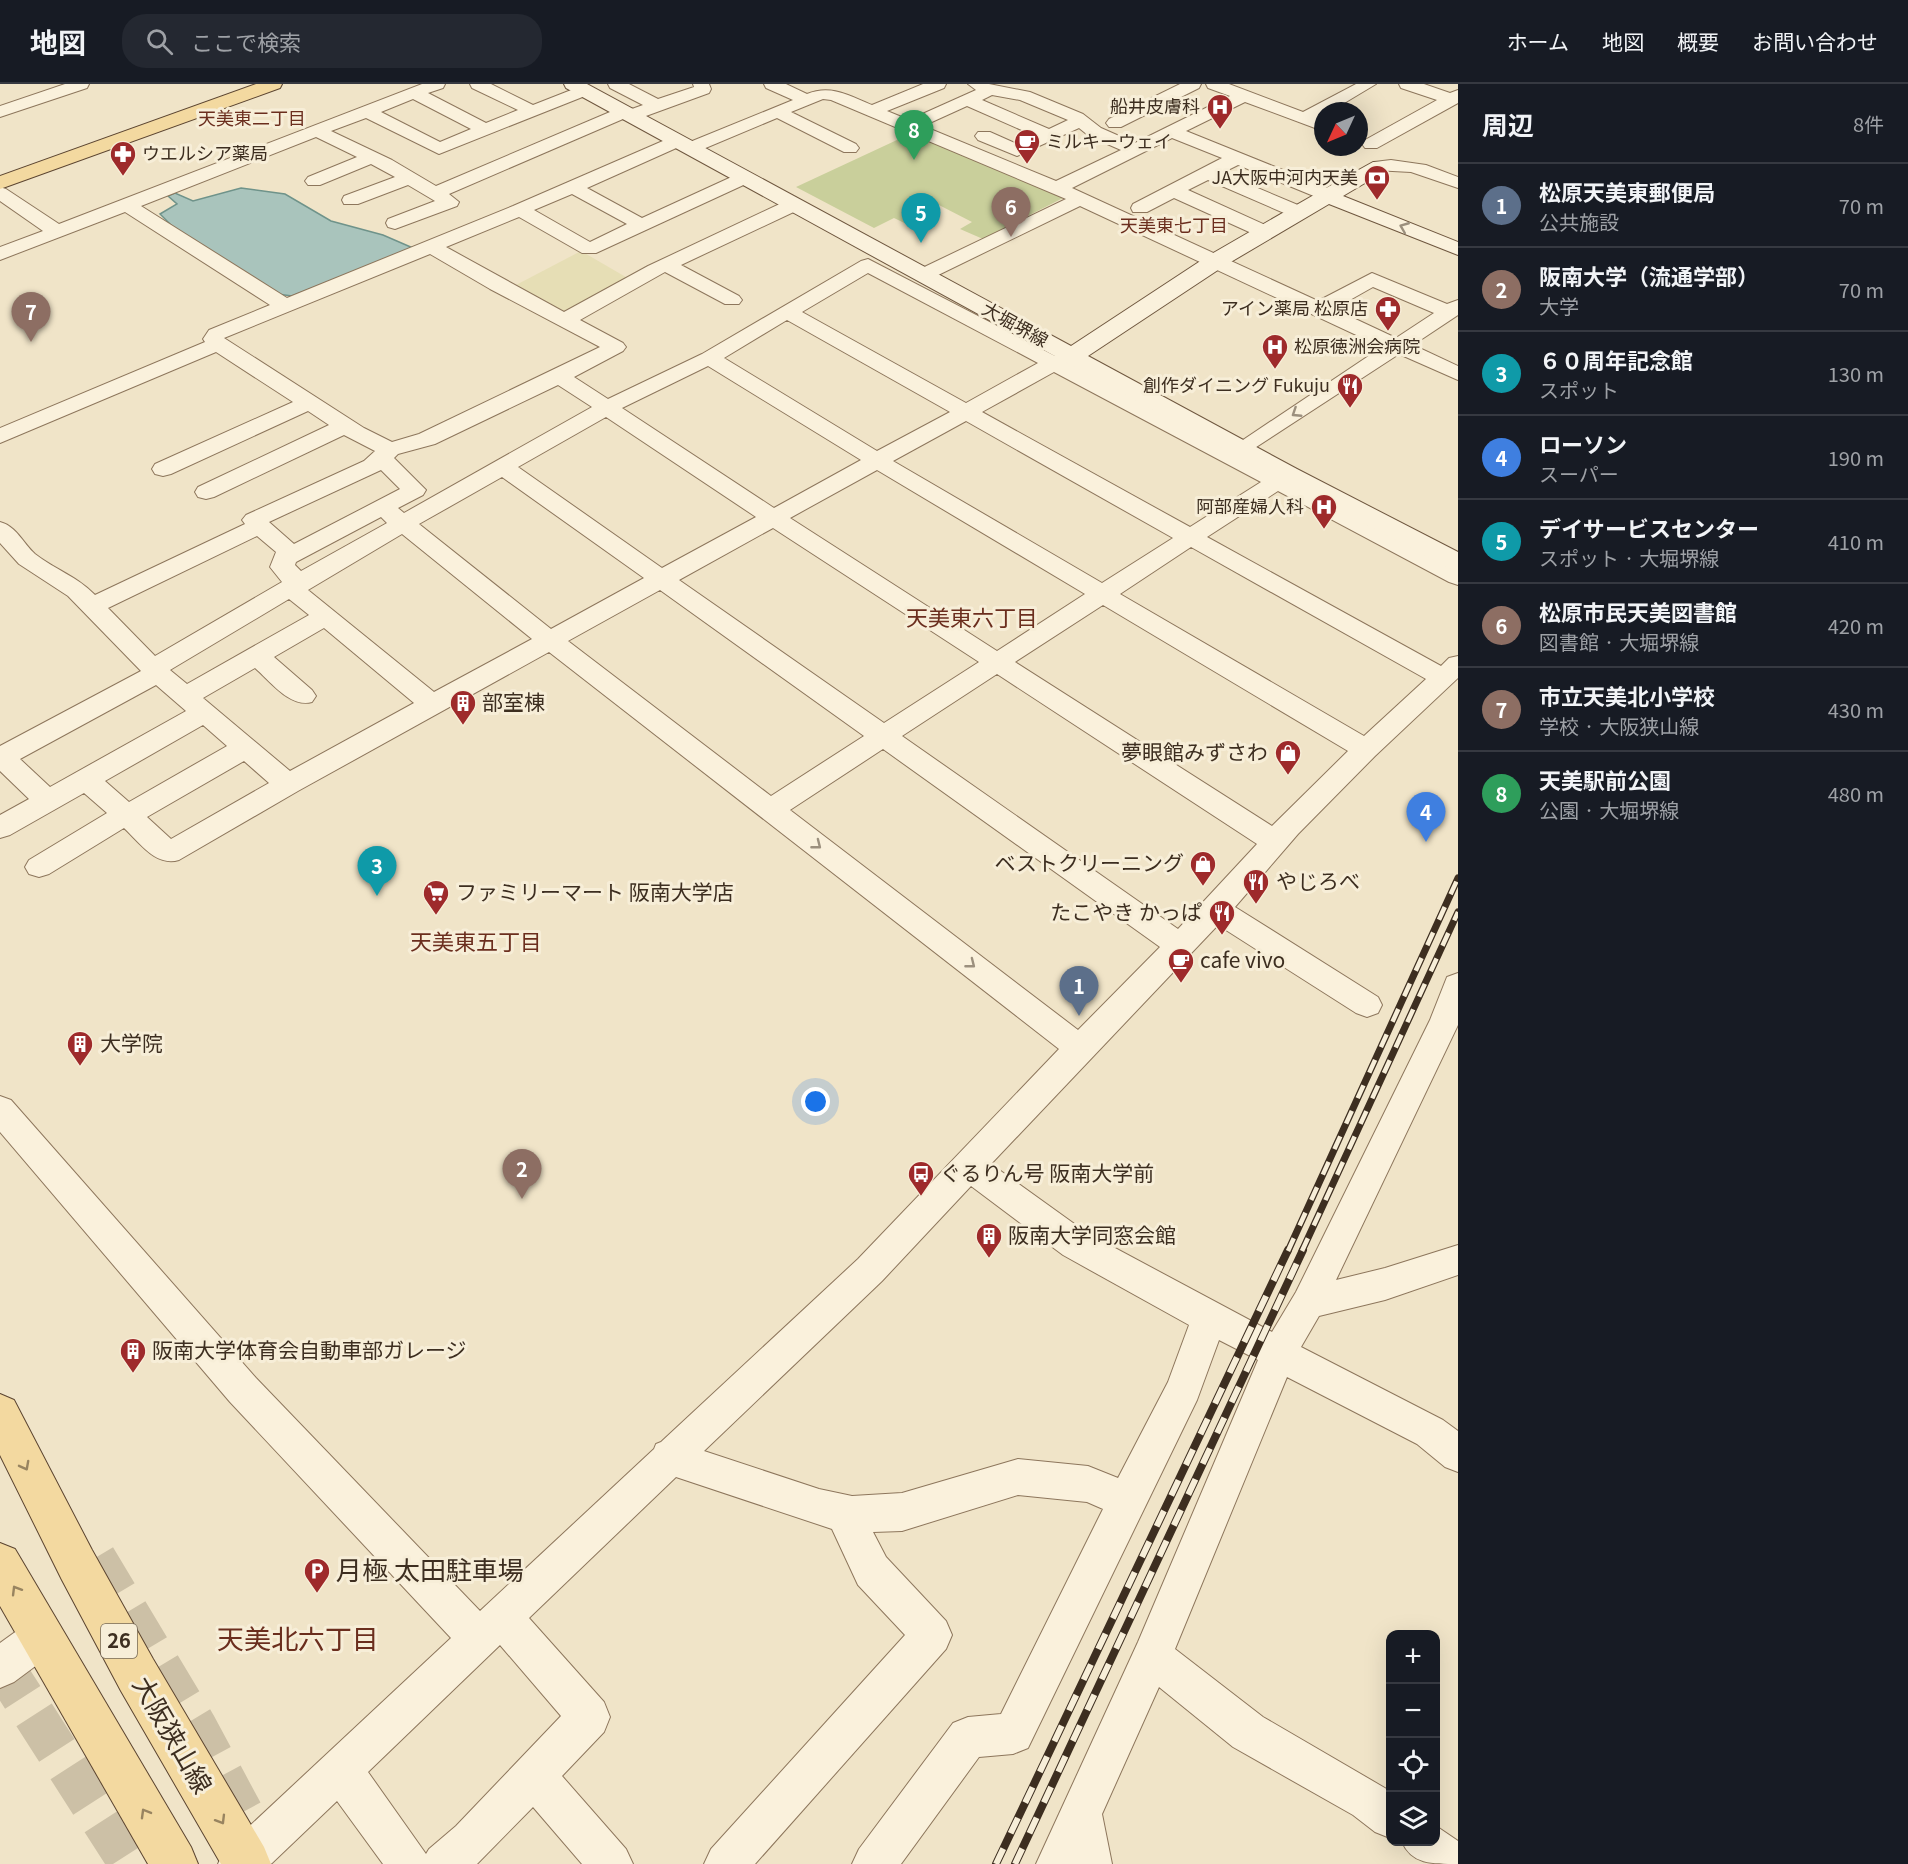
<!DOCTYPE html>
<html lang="ja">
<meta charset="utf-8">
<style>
:root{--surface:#171b24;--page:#242831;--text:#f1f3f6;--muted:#9ea1a6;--line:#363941;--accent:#cc999b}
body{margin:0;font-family:Georgia,"Noto Sans JP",serif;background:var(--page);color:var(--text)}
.controls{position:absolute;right:18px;bottom:18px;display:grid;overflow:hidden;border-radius:12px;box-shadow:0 6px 24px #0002}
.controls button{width:54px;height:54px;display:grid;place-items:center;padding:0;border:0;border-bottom:2px solid var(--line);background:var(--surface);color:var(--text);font:30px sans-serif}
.compass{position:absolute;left:1314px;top:18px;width:54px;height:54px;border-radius:50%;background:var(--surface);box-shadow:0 6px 24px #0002;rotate:226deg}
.you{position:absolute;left:816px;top:1018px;width:21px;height:21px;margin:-15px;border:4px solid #fff;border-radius:50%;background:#1a73e8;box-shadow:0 0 0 9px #1a73e833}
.badge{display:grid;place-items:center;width:39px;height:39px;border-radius:50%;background:var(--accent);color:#fff;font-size:20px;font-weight:700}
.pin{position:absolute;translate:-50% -50px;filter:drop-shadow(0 2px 3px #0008)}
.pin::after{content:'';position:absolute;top:32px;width:21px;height:18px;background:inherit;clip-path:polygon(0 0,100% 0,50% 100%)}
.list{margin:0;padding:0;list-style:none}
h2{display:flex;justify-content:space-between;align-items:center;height:78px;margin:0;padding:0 24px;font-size:26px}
h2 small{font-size:20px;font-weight:400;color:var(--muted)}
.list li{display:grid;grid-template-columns:39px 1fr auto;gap:18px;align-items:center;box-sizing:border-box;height:84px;padding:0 24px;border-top:2px solid var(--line)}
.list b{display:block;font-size:22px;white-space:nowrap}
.list p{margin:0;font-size:20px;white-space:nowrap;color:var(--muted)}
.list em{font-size:20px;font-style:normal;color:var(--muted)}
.icon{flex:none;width:33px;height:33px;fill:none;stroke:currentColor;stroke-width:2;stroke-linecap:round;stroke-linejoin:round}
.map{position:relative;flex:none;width:1458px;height:1780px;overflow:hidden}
header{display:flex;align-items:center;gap:36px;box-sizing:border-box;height:84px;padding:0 30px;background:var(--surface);border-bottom:2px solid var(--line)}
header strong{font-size:28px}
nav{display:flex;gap:33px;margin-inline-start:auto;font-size:21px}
.search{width:420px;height:54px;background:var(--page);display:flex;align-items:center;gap:15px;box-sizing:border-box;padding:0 21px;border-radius:24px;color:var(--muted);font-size:22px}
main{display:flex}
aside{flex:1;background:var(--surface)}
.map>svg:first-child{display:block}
.farmland{fill:#e6deb5}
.green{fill:#c9cf9b}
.water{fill:#a9c4bc;stroke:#6f938a;stroke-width:1.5}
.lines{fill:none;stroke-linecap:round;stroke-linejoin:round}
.highway-tunnel{stroke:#ccc0a6;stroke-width:42;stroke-dasharray:42 21;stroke-linecap:butt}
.street-casing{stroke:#8d765c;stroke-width:2}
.secondary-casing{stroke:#6f573f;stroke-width:2}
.primary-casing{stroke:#5b4430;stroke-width:2}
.street{fill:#faf1dc;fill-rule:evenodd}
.secondary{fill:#faf1dc;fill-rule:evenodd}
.primary{fill:#f3d9a0;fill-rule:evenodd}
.rail-far1-casing{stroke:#3d2e20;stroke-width:7}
.rail-casing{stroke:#3d2e20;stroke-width:8}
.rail-far1{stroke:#f7eed8;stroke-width:4.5;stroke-dasharray:14;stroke-linecap:butt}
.rail{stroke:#f7eed8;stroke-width:6;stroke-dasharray:17;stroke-linecap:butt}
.oneway{stroke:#9c907e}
.oneway2{stroke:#988460}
.labels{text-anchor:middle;stroke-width:6;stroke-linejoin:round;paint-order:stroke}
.far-poi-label{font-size:18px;fill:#3d2e20;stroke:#f7eed8;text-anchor:end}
.far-neighbourhood-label{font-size:18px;fill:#6b2e1e;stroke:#f7eed8}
.far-street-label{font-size:18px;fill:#3d2e20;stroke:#f7eed8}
.shield{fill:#f7eed8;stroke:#756857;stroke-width:1.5}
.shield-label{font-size:20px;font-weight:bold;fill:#3d2e20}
.poi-label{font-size:21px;fill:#3d2e20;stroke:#f7eed8;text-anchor:start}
.neighbourhood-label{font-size:22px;fill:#6b2e1e;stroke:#f7eed8}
.near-poi-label{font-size:26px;fill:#3d2e20;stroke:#f7eed8;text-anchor:start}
.near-street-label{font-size:26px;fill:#3d2e20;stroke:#f7eed8}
.near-neighbourhood-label{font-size:27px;fill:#6b2e1e;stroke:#f7eed8}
</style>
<header>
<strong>地図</strong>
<div class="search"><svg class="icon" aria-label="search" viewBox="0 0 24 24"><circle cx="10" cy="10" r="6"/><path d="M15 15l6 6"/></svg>ここで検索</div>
<nav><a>ホーム</a><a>地図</a><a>概要</a><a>お問い合わせ</a></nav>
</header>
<main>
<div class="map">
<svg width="1458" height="1780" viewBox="0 0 1458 1780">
<rect width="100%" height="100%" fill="#f0e4c8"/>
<polygon class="farmland" points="581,167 631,196 568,229 516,201"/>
<polygon class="green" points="912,49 1063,114 983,155 960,145 972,138 937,120 922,127 928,131 931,140 919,146 894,134 874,144 796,103"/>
<polygon class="water" points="241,104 285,110 331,137 383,151 413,164 292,212 277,210 175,145 160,130 177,120 168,112 175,109 193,117"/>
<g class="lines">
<g class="highway-tunnel">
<polyline points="95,1474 195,1641 246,1736"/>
<polyline points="0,1578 130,1780"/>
</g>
<g class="street-casing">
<g id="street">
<polygon points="65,0 89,0 87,4 0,33 0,22"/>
<path d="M422,0H445L443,4L428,9L486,39L518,26L472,4L470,0H491L533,21L584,1L592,6L590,10L439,70L366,34L331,47L392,76L436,102L617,25L629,26L643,21L610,4L608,0H629L658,15L694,3L693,0H709L711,5L709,9L635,36L623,35L449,110L459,118L457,122L395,145L388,143L386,139L388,135L435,117L408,101L358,120H344L342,116L344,112L395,93L371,80L320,101H308L305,97L308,93L357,73L316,53L141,122L287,214L513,122L672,53H684L687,57L685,60L793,16L766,4L764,0H786L807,10C831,0 850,12 872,21L923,0H946L944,4L887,27L909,36L976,6L968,0H989L1030,8L1083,30L1101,44L1135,59L1230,12L1208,4L1206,0H1229L1303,28L1356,0H1376L1331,27H1323V32L1318,34L1323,36V47L1245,18L1186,47L1335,107L1337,111L1335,115H1321L1238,81L1222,89L1305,124L1307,128L1305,132H1291L1208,96L1188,106L1272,144L1274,148L1272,152H1258L1174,114L1147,128H1133L1131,124L1133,120L1222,74L1172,54L1072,104L1318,217L1372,189L1447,220L1458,216V231L1413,261L1458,282V296L1399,270L1244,371L1276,388L1288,383L1296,385L1299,390L1293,397L1458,483V501L1449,498L1278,407L1207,453L1441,582L1449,574L1458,572V594L1375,672L1298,750L1235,823L1378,913L1382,921L1378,929L1367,933L1356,929L1218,841L991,1080L1087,1149L1272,1248L1296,1208L1430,936L1447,893L1458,889V941L1336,1196L1385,1184L1458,1161V1191L1385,1216L1319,1232L1301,1263L1443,1336L1458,1347V1388L1445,1383L1417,1360L1287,1293L1175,1565L1263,1633L1390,1707V1754L1375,1748L1353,1731L1233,1663L1159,1603L1102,1730L1112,1780H1036L1138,1558L1258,1276L1219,1256L1197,1316L1028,1664L1013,1670L979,1673L901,1780H852L859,1765L953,1639L968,1633L1001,1630L1103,1425L1087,1418L1018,1411L902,1447L873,1448L886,1473L946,1537L952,1551L946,1565L755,1780H704L711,1765L905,1551L858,1501L832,1445L676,1393L529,1534L604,1618L610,1633L604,1648L562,1692L626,1765L633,1780H582L533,1723L477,1780H383L337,1717L271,1780H218L225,1765L451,1554L230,1318L0,1048V1012L11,1016L256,1294L480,1527L654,1365L656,1360L661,1358L858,1175L1059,965L549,568L298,707L179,776C156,783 140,759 124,744L49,790L39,793L29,790L25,783L29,776L107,729L84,709L10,751L0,754V731L29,715L0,687V662L141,587L68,512L19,480L0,459V438C16,442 23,459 35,470C54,485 78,493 95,511L245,440L242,436L246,431L364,377L375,367L344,351L214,413L206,415L198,413L195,408L198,403L329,341L308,327L171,390L163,392L155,390L152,385L155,380L293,318L216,268L0,359V344L205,258L203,255L209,246L270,221L125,128L0,176V163L43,147L0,117V103L6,105L59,140ZM992,11L1020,16L1068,36L1049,45L982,16ZM413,15L471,45L440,58L381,28ZM823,15L831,16L1066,115L916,187L913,191L916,195H930L1080,122L1382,263L1231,364L1071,280L1079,276L1082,272L1079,268L1072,266L1055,272L868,175L861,177L702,270L608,315L574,293L623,267L626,263L623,259L580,236L665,188L725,220H739L742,216L739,212L681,181L800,125L802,121L800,117H786L648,182L564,228L446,163L519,133L582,169H596L750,98L753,94L750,90H738L642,134L587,104L683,61L681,64L684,68H696L777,34L844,68H856L859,64L856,60L791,28ZM967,22L1035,52L1017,60L990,48H978L975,52L978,56L1017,72L1079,44L1089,52L1121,66L1056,97L923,42ZM572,110L627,140L590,158L534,126ZM430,170L490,205L600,263L419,350L392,358L364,344L224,254ZM868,189L1038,279L966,319L802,228ZM1373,203L1434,229L1396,254L1334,225ZM787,236L950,328L877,367L724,274ZM708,282L861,376L774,424L622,324ZM1054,288L1261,398L1190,443L982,328ZM558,301L592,323L404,429L398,424L423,411L426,406L394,374L398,370L435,360ZM606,333L756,433L662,484L518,383ZM966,337L1173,454L1102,499L893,377ZM381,386L400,405L294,460L269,438ZM877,386L1085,510L997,567L790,434ZM502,393L644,494L551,545L419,440ZM381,433L387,439L301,487L295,481L296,478ZM773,444L979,578L884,639L679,496ZM402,450L532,555L434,608L308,506ZM257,452L276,468L270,483L282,498L155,572L108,524ZM1191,463L1426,595L1364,652L1120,510ZM660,506L864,652L771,712L568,557ZM289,515L309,531L187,600L170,586ZM1103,521L1348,667L1272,742L1015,578ZM324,544L414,619L290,687L203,614L255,584C271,598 290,624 312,618L316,612L312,606L274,573ZM997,590L1257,760L1178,845L902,652ZM156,601L186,627L50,703L20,675ZM203,641L227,662L129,718L105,697ZM883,665L1160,863L1078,946L790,726ZM244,677L269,699L171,755L147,733ZM971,1102L1063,1171L1189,1241L1168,1298L1118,1394L1088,1382L1018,1375L902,1409L852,1412L819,1405L704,1367L882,1197ZM500,1561L561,1632L456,1742L429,1765L426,1770L368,1688Z"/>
<polygon points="1180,0 1201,0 1199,4 1121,43 1109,43 1106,39 1109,35"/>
<polygon points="1399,0 1424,0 1450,9 1458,6 1458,19 1377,64 1365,64 1362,60 1365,56 1437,16 1401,4"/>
<polygon points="1391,76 1426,81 1458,93 1458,104 1411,88 1374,86 1371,82 1374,78"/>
<polygon points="43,1532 57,1538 63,1552 57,1566 14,1598 0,1604 0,1559 29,1538"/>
<path d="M1436,1742L1458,1757V1780C1431,1780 1412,1780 1402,1758H1436Z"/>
</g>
</g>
<g class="secondary-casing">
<polygon id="secondary" points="564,0 587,0 1071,262 1208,172 1319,108 1373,78 1387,78 1390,82 1387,86 1343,112 1458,158 1458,171 1329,120 1224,182 1088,272 1297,385 1458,468 1458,486 1449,484 1279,395 566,4"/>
</g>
<g class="primary-casing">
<g id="primary">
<polygon points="256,0 282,0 280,4 0,105 0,92"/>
<polygon points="0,1310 14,1316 92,1466 153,1575 264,1763 271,1780 221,1780 121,1607 62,1496 0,1371"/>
<polygon points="0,1459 15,1465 191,1763 198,1780 148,1780 0,1522"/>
</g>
</g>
<use href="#street" class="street"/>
<use href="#secondary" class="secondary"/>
<use href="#primary" class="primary"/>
<g class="rail-far1-casing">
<g id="rail-far1">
<polyline points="1288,1167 1458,794"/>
<polyline points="1302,1167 1458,828"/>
</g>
</g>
<g class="rail-casing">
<g id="rail">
<polyline points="996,1780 1288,1166"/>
<polyline points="1015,1780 1303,1166"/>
</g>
</g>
<use href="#rail-far1" class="rail-far1"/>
<use href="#rail" class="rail"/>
</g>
<defs><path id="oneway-chevron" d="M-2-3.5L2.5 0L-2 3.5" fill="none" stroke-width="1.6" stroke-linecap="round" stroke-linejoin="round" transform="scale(1.5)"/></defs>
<g class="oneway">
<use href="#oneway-chevron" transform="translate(1404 143) rotate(-158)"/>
<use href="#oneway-chevron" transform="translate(1296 329) rotate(147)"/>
<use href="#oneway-chevron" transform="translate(817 761) rotate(38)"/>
<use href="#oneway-chevron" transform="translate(971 880) rotate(38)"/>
</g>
<g class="oneway2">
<use href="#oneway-chevron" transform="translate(25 1382) rotate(62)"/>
<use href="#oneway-chevron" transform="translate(16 1506) rotate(-121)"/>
<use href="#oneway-chevron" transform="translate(145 1729) rotate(-120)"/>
<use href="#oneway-chevron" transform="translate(221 1736) rotate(59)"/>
</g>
<defs>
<g id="hospital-pin" transform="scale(1.35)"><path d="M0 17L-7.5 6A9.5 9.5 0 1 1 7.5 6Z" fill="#9e2a2b" stroke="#f7eed8"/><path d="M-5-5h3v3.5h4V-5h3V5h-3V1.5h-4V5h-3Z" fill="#fff"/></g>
<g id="cafe-pin" transform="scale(1.35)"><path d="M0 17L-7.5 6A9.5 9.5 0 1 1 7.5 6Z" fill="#9e2a2b" stroke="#f7eed8"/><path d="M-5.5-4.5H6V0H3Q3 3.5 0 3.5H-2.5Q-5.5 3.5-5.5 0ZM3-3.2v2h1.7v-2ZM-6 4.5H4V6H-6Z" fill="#fff"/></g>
<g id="pharmacy-pin" transform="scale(1.35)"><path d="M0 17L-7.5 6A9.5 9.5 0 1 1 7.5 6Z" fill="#9e2a2b" stroke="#f7eed8"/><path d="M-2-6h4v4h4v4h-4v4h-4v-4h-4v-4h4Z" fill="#fff"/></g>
<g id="bank-pin" transform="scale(1.35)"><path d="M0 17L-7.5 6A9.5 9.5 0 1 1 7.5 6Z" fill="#9e2a2b" stroke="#f7eed8"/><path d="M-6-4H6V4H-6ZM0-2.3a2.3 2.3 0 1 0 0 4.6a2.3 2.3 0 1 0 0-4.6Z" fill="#fff"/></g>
<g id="restaurant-pin" transform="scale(1.35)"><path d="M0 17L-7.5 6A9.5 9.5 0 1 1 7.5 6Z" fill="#9e2a2b" stroke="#f7eed8"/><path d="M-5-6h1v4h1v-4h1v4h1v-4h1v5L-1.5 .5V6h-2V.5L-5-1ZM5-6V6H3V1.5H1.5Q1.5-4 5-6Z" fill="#fff"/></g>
<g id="building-pin" transform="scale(1.35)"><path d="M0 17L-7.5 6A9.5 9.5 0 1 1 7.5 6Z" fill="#9e2a2b" stroke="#f7eed8"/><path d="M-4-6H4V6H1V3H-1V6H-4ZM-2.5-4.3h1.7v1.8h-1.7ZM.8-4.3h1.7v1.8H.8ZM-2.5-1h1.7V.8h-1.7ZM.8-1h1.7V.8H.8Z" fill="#fff"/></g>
<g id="shop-pin" transform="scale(1.35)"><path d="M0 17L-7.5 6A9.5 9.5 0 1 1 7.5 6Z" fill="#9e2a2b" stroke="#f7eed8"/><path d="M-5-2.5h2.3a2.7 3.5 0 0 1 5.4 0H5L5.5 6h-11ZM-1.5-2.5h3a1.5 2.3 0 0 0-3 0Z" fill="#fff"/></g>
<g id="supermarket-pin" transform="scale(1.35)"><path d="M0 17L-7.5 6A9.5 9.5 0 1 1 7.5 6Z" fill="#9e2a2b" stroke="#f7eed8"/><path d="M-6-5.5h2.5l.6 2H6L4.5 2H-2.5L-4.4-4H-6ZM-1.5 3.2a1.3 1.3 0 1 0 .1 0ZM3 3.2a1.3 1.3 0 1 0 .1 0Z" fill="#fff"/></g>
<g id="bus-pin" transform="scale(1.35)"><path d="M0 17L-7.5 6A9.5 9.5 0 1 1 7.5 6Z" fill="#9e2a2b" stroke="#f7eed8"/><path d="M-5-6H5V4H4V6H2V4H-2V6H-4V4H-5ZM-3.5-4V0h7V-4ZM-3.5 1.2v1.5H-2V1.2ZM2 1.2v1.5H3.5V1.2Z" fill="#fff"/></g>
<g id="parking-pin" transform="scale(1.35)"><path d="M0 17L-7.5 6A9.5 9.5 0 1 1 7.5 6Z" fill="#9e2a2b" stroke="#f7eed8"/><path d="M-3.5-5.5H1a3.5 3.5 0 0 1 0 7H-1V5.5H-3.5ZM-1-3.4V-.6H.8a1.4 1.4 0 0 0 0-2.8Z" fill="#fff"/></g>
</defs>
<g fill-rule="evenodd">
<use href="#hospital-pin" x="1220" y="23"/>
<use href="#cafe-pin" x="1027" y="58"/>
<use href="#pharmacy-pin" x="123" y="70"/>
<use href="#bank-pin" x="1377" y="94"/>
<use href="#pharmacy-pin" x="1388" y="225"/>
<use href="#hospital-pin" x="1275" y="263"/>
<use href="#restaurant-pin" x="1350" y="302"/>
<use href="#hospital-pin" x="1324" y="423"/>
<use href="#building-pin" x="463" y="619"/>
<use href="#shop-pin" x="1288" y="669"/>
<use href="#shop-pin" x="1203" y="780"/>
<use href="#restaurant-pin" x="1256" y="798"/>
<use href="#supermarket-pin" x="436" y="809"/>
<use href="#restaurant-pin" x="1222" y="829"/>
<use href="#cafe-pin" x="1181" y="877"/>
<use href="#building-pin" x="80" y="960"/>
<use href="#bus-pin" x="921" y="1090"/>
<use href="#building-pin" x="989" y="1152"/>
<use href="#building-pin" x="133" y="1267"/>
<use href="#parking-pin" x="317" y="1487"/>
</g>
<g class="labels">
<g class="far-poi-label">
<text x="1200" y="29">船井皮膚科</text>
<text x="1046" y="64" text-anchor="start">ミルキーウェイ</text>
<text x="142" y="76" text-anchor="start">ウエルシア薬局</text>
<text x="1358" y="100">JA大阪中河内天美</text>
<text x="1368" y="231">アイン薬局 松原店</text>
<text x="1294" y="269" text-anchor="start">松原徳洲会病院</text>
<text x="1330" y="308">創作ダイニング Fukuju</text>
<text x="1304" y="429">阿部産婦人科</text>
</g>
<g class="far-neighbourhood-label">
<text x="252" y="41">天美東二丁目</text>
<text x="1174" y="148">天美東七丁目</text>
</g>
<g class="far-street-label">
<text transform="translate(1015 241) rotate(29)" y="6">大堀堺線</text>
</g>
<rect class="shield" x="101" y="1540" width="36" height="34" rx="4.5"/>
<g class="shield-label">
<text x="119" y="1564">26</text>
</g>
<g class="poi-label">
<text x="482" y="626">部室棟</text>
<text x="1268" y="676" text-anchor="end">夢眼館みずさわ</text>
<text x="1184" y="787" text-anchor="end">ベストクリーニング</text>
<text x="1276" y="805">やじろべ</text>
<text x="456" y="816">ファミリーマート 阪南大学店</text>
<text x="1202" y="836" text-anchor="end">たこやき かっぱ</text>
<text x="1200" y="884">cafe vivo</text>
<text x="100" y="967">大学院</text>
<text x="940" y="1097">ぐるりん号 阪南大学前</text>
<text x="1008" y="1159">阪南大学同窓会館</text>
<text x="152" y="1274">阪南大学体育会自動車部ガレージ</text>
</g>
<g class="neighbourhood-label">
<text x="972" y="542">天美東六丁目</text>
<text x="476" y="866">天美東五丁目</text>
</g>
<g class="near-poi-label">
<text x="336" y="1496">月極 太田駐車場</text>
</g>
<g class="near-street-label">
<text transform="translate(172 1651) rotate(60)" y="9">大阪狭山線</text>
</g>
<g class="near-neighbourhood-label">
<text x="298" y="1565">天美北六丁目</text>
</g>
</g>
</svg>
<div class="controls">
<button>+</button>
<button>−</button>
<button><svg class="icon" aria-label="locate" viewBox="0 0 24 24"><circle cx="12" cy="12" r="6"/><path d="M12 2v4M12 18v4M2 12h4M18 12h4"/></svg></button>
<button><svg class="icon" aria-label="layers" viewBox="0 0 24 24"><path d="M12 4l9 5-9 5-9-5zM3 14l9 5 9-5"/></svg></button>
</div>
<svg class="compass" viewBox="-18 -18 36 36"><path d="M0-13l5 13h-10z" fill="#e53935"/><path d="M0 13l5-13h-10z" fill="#9ea1a6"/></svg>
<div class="you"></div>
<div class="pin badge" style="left:1079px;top:932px;background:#5c6f8a">1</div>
<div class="pin badge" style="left:522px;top:1115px;background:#8d6e63">2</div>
<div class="pin badge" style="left:377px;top:812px;background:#0f9aa8">3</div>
<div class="pin badge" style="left:1426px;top:758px;background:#3f7fe0">4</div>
<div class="pin badge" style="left:921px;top:159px;background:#0f9aa8">5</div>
<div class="pin badge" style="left:1011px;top:153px;background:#8d6e63">6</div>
<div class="pin badge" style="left:31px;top:258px;background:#8d6e63">7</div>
<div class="pin badge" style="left:914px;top:76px;background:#2e9e5b">8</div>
</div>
<aside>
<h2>周辺<small>8件</small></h2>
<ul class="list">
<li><span class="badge" style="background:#5c6f8a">1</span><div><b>松原天美東郵便局</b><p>公共施設</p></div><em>70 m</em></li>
<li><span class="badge" style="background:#8d6e63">2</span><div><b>阪南大学（流通学部）</b><p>大学</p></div><em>70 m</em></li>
<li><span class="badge" style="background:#0f9aa8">3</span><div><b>６０周年記念館</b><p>スポット</p></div><em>130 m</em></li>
<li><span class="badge" style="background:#3f7fe0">4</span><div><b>ローソン</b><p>スーパー</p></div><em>190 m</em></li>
<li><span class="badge" style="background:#0f9aa8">5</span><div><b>デイサービスセンター</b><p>スポット · 大堀堺線</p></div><em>410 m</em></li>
<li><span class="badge" style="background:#8d6e63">6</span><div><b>松原市民天美図書館</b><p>図書館 · 大堀堺線</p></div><em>420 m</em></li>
<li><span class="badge" style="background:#8d6e63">7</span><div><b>市立天美北小学校</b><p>学校 · 大阪狭山線</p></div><em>430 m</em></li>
<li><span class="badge" style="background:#2e9e5b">8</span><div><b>天美駅前公園</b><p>公園 · 大堀堺線</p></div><em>480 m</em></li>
</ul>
</aside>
</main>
